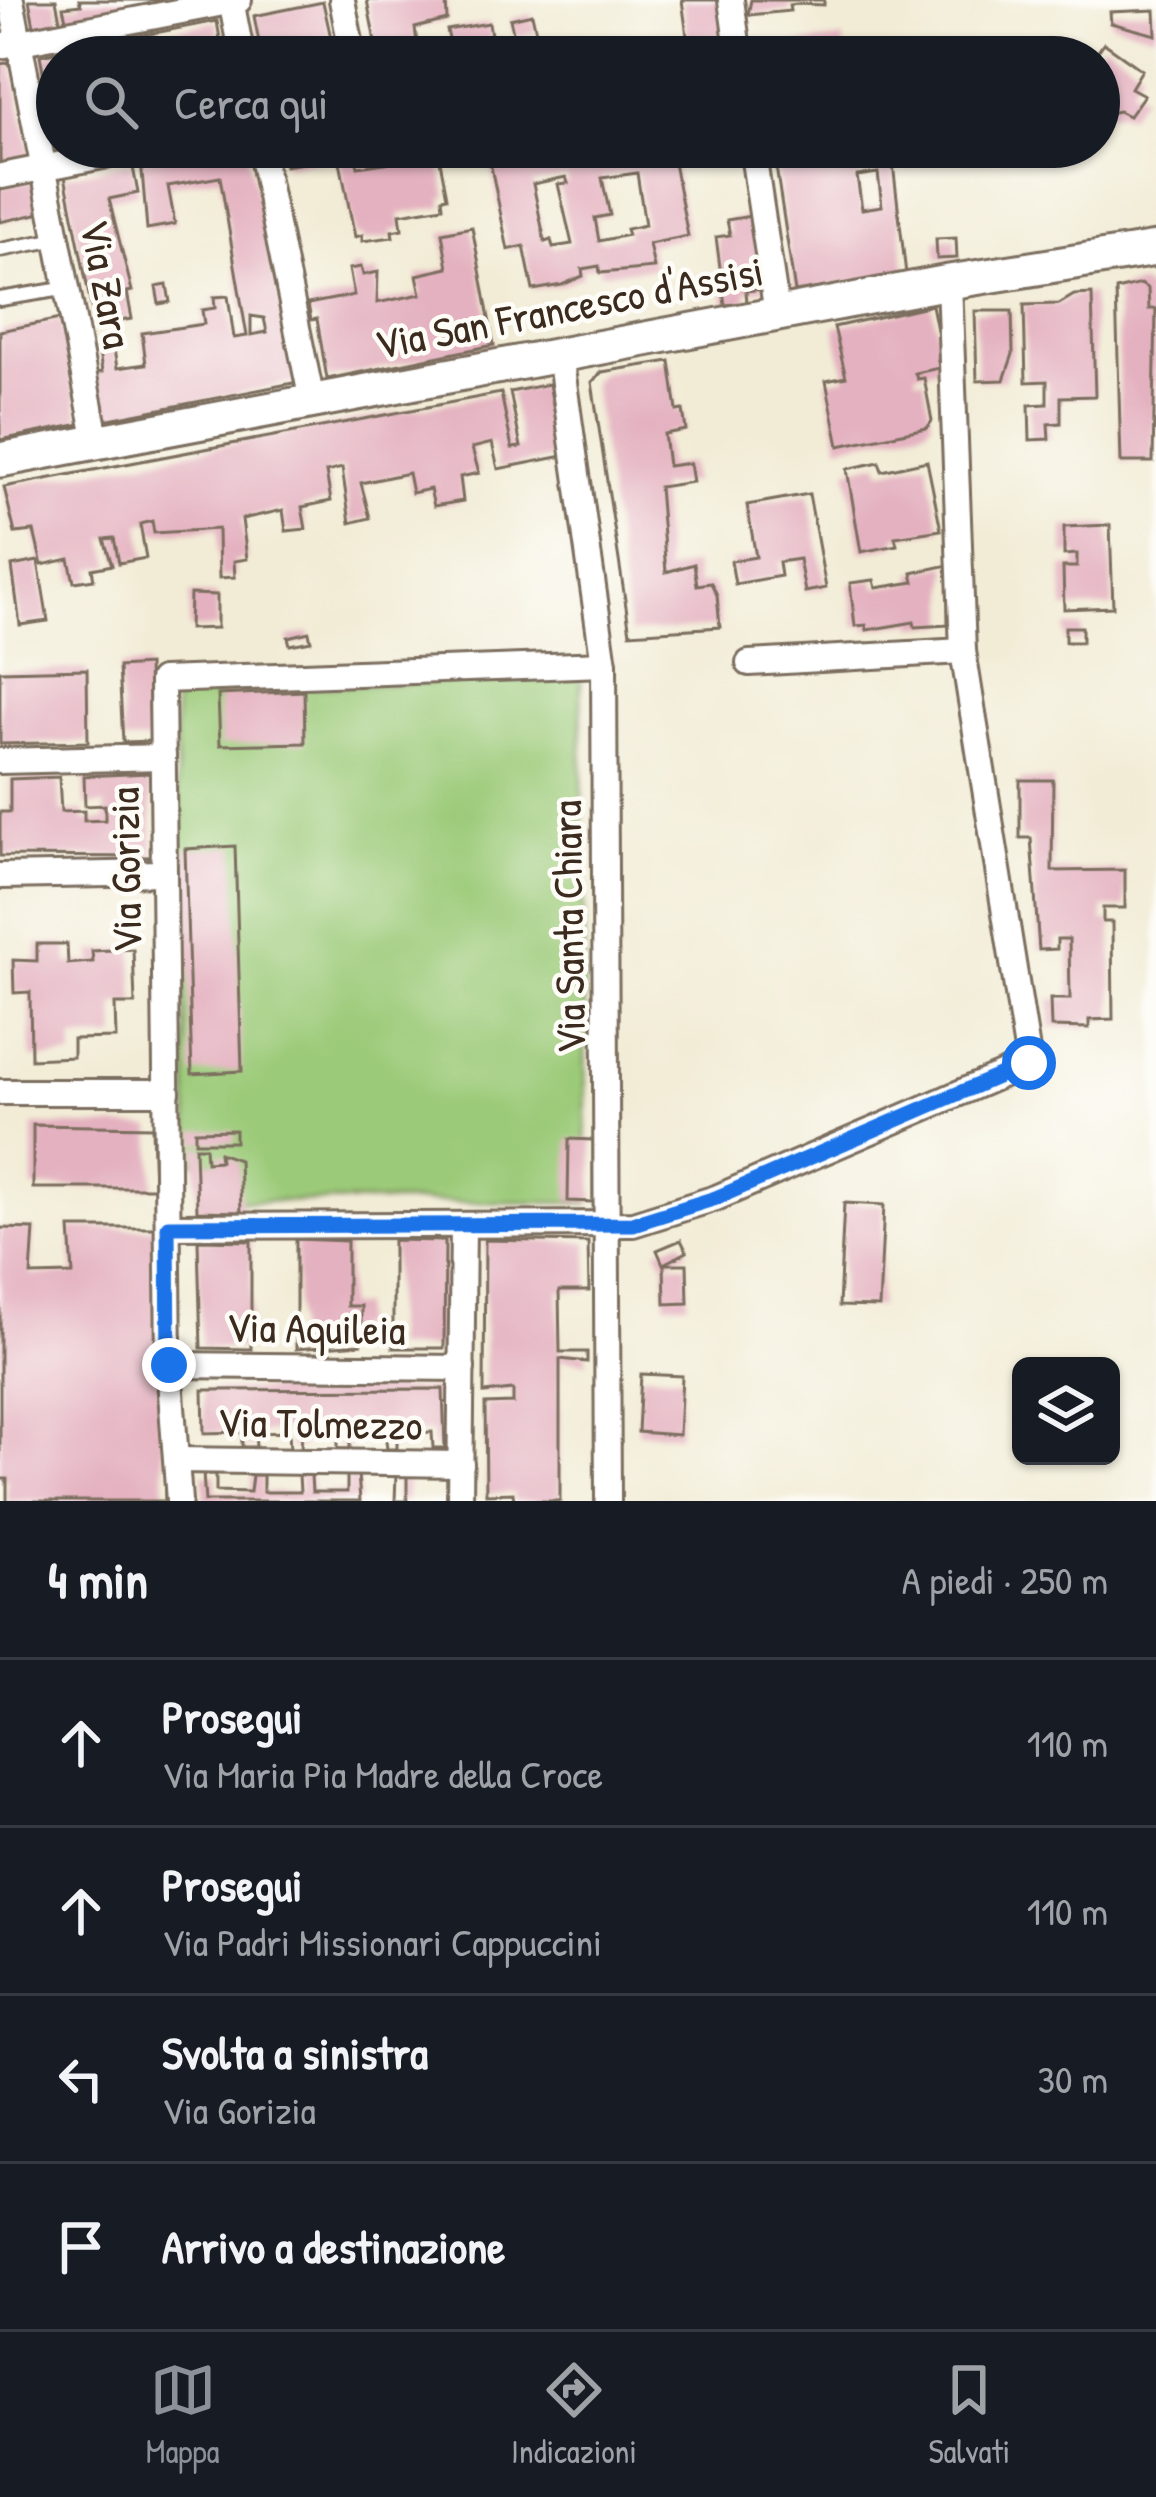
<!DOCTYPE html>
<html lang="it">
<meta charset="utf-8">
<style>
:root{--surface:#171b24;--page:#242831;--text:#f1f3f6;--muted:#9ea1a6;--line:#363941;--accent:#8c9099}
body{margin:0;font-family:"Patrick Hand",sans-serif;background:var(--page);color:var(--text)}
.controls{position:absolute;right:36px;bottom:36px;display:grid;overflow:hidden;border-radius:18px;box-shadow:0 3px 9px #0004}
.controls button{width:108px;height:108px;display:grid;place-items:center;padding:0;border:0;border-bottom:3px solid var(--line);background:var(--surface);color:var(--text);font:60px sans-serif}
.stop{position:absolute;width:36px;height:36px;margin:-27px;border:9px solid #1a73e8;border-radius:50%;background:#fff}
.stop.end{background:#1a73e8;border-color:#fff;box-shadow:0 3px 12px #0008}
.list{margin:0;padding:0;list-style:none}
h2{display:flex;justify-content:space-between;align-items:center;height:156px;margin:0;padding:0 48px;font-size:51px}
h2 small{font-size:39px;font-weight:400;color:var(--muted)}
.list li{display:grid;grid-template-columns:78px 1fr auto;gap:36px;align-items:center;box-sizing:border-box;height:168px;padding:0 48px;border-top:3px solid var(--line)}
.list b{display:block;font-size:45px;white-space:nowrap}
.list p{margin:0;font-size:39px;white-space:nowrap;color:var(--muted)}
.list em{font-size:39px;font-style:normal;color:var(--muted)}
.icon{flex:none;width:66px;height:66px;fill:none;stroke:currentColor;stroke-width:2;stroke-linecap:round;stroke-linejoin:round}
.map{position:relative;flex:none;width:1156px;height:1501px;overflow:hidden}
.search{position:absolute;background:var(--surface);box-shadow:0 3px 9px #0004;left:36px;right:36px;top:36px;height:132px;display:flex;align-items:center;gap:30px;box-sizing:border-box;padding:0 42px;border-radius:66px;color:var(--muted);font-size:45px}
.sheet{height:828px;background:var(--surface)}
nav{display:flex;justify-content:space-around;align-items:center;box-sizing:border-box;height:168px;border-top:3px solid var(--line);background:var(--surface);font-size:33px;color:var(--muted)}
nav a{display:grid;justify-items:center;gap:6px}
nav .on{color:var(--accent)}
.map>svg:first-child{display:block}
.green{fill:#9bca78;stroke:#6b7a4b;stroke-width:3}
.building{fill:#e4b1c0;fill-rule:evenodd}
.lines{fill:none;stroke-linecap:round;stroke-linejoin:round}
.service-casing{stroke:#7b6e5e;stroke-width:18}
.minor-casing{stroke:#7b6e5e;stroke-width:30}
.secondary-casing{stroke:#7b6e5e;stroke-width:39}
.service{stroke:#fff;stroke-width:12}
.minor{stroke:#fff;stroke-width:24}
.secondary{stroke:#fff;stroke-width:33}
.route{stroke:#1a73e8;stroke-width:15}
.labels{text-anchor:middle;stroke-width:9;stroke-linejoin:round;paint-order:stroke}
.street-label{font-size:42px;fill:#3b2a1e;stroke:#fdfcf7}
</style>
<div class="map">
<svg width="1156" height="1501" viewBox="0 0 1156 1501">
<rect width="100%" height="100%" fill="#fdfcf7"/>
<filter id="ink" filterUnits="userSpaceOnUse"><feTurbulence type="fractalNoise" baseFrequency=".00833" numOctaves="2"/><feDisplacementMap in="SourceGraphic" scale="24" xChannelSelector="R" yChannelSelector="G"/><feConvolveMatrix kernelMatrix="1 2 1 2 8 2 1 2 1" color-interpolation-filters="sRGB"/></filter>
<filter id="wash" filterUnits="userSpaceOnUse"><feTurbulence type="fractalNoise" baseFrequency=".004" numOctaves="4" result="noise"/><feDisplacementMap in="SourceGraphic" scale="48" xChannelSelector="R" yChannelSelector="G"/><feGaussianBlur stdDeviation="2.7" result="paint"/><feColorMatrix in="noise" values="0 0 0 0 0 0 0 0 0 0 0 0 0 0 0 0 0 1.4 0 .05"/><feComposite in="paint" operator="in"/></filter>
<g filter="url(#wash)">
<rect width="100%" height="100%" fill="#f2ecd6"/>
<polygon class="green" points="581,677 587,1203 238,1201 237,1163 190,1162 174,692"/>
<g id="blocks">
<g class="building">
<polygon points="29,0 56,0 61,26 35,31"/>
<polygon points="79,0 182,0 67,24 63,7 81,5"/>
<polygon points="367,0 446,0 447,20 415,28 419,57 378,57"/>
<polygon points="682,0 720,0 727,57 690,57"/>
<polygon points="751,0 824,0 824,5 797,4 789,5 790,11 748,15"/>
<polygon points="323,2 331,38 316,38 317,43 300,46 301,52 318,49 320,57 262,57 254,16"/>
<polygon points="1155,10 1156,35 1111,23 1110,12"/>
<polygon points="532,14 536,32 514,36 510,19"/>
<polygon points="217,21 223,57 57,57 55,133 40,55"/>
<polygon points="489,23 492,41 451,48 447,30"/>
<polygon points="843,38 846,57 764,57 763,48"/>
<polygon points="1104,43 1142,70 1131,88 1144,95 1129,116 1119,111 1099,115 1100,65 1094,57"/>
<polygon points="12,62 31,157 0,163 0,64"/>
<path d="M212,147H246L298,382L104,420L95,373L102,372L98,345L113,343L117,368L146,364L142,333L204,324L202,310L215,308L214,297L228,296L234,338L247,336L220,177L168,186L175,224L147,229L141,160ZM251,316L264,318L267,332L251,335Z"/>
<polygon points="282,147 353,147 358,167 399,161 396,147 455,147 456,154 439,156 447,197 442,198 443,207 400,214 402,229 392,231 393,237 362,241 362,235 355,237 339,157 285,166"/>
<path d="M487,147H671L688,236L649,244L654,268L600,273L599,266L582,269L583,276L562,285L533,290L524,246L508,250ZM637,173L645,225L626,229L628,235L599,241L595,218L610,215L602,178ZM566,177L568,183L558,184L572,244L553,247L551,240L545,242L533,184Z"/>
<path d="M773,147H891L906,274L795,292ZM878,173L882,206L862,209L857,176Z"/>
<polygon points="132,162 138,193 109,199 132,291 127,292 132,319 95,325 65,176"/>
<polygon points="37,180 41,207 37,214 0,222 0,187"/>
<polygon points="751,216 764,289 746,291 747,303 725,305 716,237 730,235 727,220"/>
<polygon points="472,227 494,345 327,379 317,319 311,320 308,304 354,295 349,269 361,267 363,275 378,272 377,303 421,294 417,275 448,268 442,233"/>
<polygon points="956,238 957,258 937,259 936,239"/>
<polygon points="1141,284 1148,289 1149,309 1156,309 1153,462 1121,462 1116,290"/>
<polygon points="167,285 170,302 159,304 156,287"/>
<polygon points="1092,294 1095,396 1061,397 1061,423 1048,424 1049,439 1030,440 1029,405 1047,404 1047,381 1026,382 1024,305 1059,304 1074,295"/>
<polygon points="932,305 943,361 938,361 939,368 915,373 917,379 924,378 932,421 927,428 839,446 826,381 846,377 834,327"/>
<polygon points="975,311 1012,311 1013,354 1004,380 977,381"/>
<polygon points="60,319 81,424 0,440 0,331"/>
<polygon points="670,361 677,411 683,410 686,430 664,434 668,466 690,463 693,482 659,487 666,572 694,564 697,585 711,583 717,595 720,627 630,633 592,382 602,372"/>
<polygon points="549,384 563,456 498,469 492,443 472,448 479,473 460,477 463,501 434,506 430,489 412,493 408,473 361,483 370,518 350,523 342,468 326,472 331,501 302,507 306,529 286,531 283,510 242,519 247,559 234,561 235,577 219,578 218,529 154,533 152,521 140,524 146,558 119,563 114,538 104,539 112,565 92,569 94,579 74,582 69,559 42,565 34,531 15,533 4,487 501,393 512,448 521,447 510,392"/>
<polygon points="927,461 941,530 895,537 897,545 861,552 847,469 879,462 882,471"/>
<polygon points="809,494 826,588 805,592 799,559 779,562 781,576 735,584 731,561 756,557 747,505"/>
<polygon points="1110,525 1113,607 1064,609 1063,567 1077,567 1077,554 1064,555 1064,527"/>
<polygon points="38,561 48,621 20,625 12,566"/>
<polygon points="948,565 948,625 915,627 914,622 867,630 866,625 855,626 850,583 874,580 876,588 914,582 912,573"/>
<polygon points="190,594 217,595 217,628 189,629"/>
<rect x="1065" y="627" width="17" height="15"/>
<polygon points="309,632 311,641 290,645 288,637"/>
<polygon points="148,665 150,741 123,742 119,667"/>
<polygon points="87,669 88,742 0,744 0,671"/>
<polygon points="304,691 305,743 220,745 218,695"/>
<polygon points="150,773 154,857 0,856 0,812 10,812 10,779 59,777 61,812 84,811 84,821 105,820 105,805 85,806 84,776"/>
<polygon points="1020,780 1053,780 1052,871 1125,870 1125,908 1103,908 1103,922 1112,922 1113,1019 1089,1020 1089,1028 1051,1027 1050,999 1070,999 1069,939 1057,939 1057,949 1039,950 1031,838 1020,838"/>
<polygon points="235,846 242,1071 192,1074 185,849"/>
<polygon points="37,944 67,944 68,964 93,962 92,951 133,949 135,1004 115,1004 116,1038 73,1039 73,1057 31,1059 30,992 14,993 13,960 37,961"/>
<polygon points="33,1125 152,1127 154,1188 33,1188"/>
<polygon points="235,1130 235,1142 195,1142 195,1131"/>
<polygon points="569,1139 593,1140 593,1202 568,1201"/>
<polygon points="195,1147 205,1147 206,1162 220,1161 219,1153 239,1160 241,1212 197,1211"/>
<polygon points="844,1203 884,1205 879,1307 839,1306"/>
<polygon points="0,1228 34,1229 31,1275 73,1274 70,1228 156,1228 165,1501 7,1501 7,1479 0,1479"/>
<polygon points="296,1239 347,1241 347,1306 361,1306 361,1325 347,1330 361,1329 361,1344 296,1349"/>
<polygon points="198,1240 251,1241 251,1349 201,1348"/>
<polygon points="393,1240 445,1241 444,1348 393,1348"/>
<polygon points="485,1240 588,1242 589,1291 559,1291 560,1352 587,1352 587,1362 560,1359 560,1501 514,1501 513,1493 486,1494 485,1404 513,1403 513,1390 484,1393"/>
<polygon points="681,1240 687,1252 663,1264 657,1250"/>
<polygon points="664,1264 687,1264 688,1303 665,1304"/>
<polygon points="641,1374 682,1376 679,1435 638,1432"/>
<polygon points="443,1389 445,1448 433,1448 432,1432 397,1433 397,1449 387,1449 385,1432 350,1433 350,1449 338,1449 338,1433 302,1433 301,1448 290,1449 289,1432 255,1433 256,1447 242,1447 242,1432 204,1433 203,1390"/>
<polygon points="358,1473 360,1501 205,1501 203,1474 216,1474 216,1491 250,1492 252,1475 263,1475 263,1492 300,1492 299,1475 311,1475 312,1492 347,1492 347,1474"/>
<polygon points="396,1475 407,1475 407,1501 395,1501"/>
</g>
</g>
</g>
<g filter="url(#ink)">
<use href="#blocks" fill-opacity="0" stroke="#7b6e5e" stroke-width="3"/>
<g class="lines">
<g class="service-casing">
<g id="service">
<polyline points="0,250 58,239"/>
<polyline points="0,299 69,288"/>
</g>
</g>
<g class="minor-casing">
<g id="minor">
<polyline points="11,0 97,443"/>
<polyline points="231,0 242,57"/>
<polyline points="342,0 353,57"/>
<polyline points="731,0 739,57"/>
<polyline points="0,46 239,0"/>
<polyline points="260,147 312,401"/>
<polyline points="752,147 777,314"/>
<polyline points="2,176 148,147"/>
<polyline points="560,355 604,664 608,1501"/>
<polyline points="749,663 963,651"/>
<polyline points="0,761 163,757"/>
<polyline points="0,876 164,873"/>
<polyline points="0,1092 167,1092"/>
<polyline points="168,1226 633,1224 716,1198 1029,1063 963,651 949,282"/>
<polyline points="169,1365 462,1368"/>
<polyline points="177,1460 461,1464"/>
<polyline points="179,1501 169,1365 162,680 604,664"/>
<polyline points="460,1501 463,1225"/>
</g>
</g>
<g class="secondary-casing">
<polyline id="secondary" points="0,460 949,282 1156,249"/>
</g>
<use href="#service" class="service"/>
<use href="#minor" class="minor"/>
<use href="#secondary" class="secondary"/>
</g>
</g>
<g class="lines" filter="url(#ink)">
<polyline class="route" points="169,1365 168,1226 633,1224 716,1198 1029,1063"/>
</g>
<g class="labels">
<g class="street-label">
<text transform="translate(107 284) rotate(79)" y="15">Via Zara</text>
<text transform="translate(569 307) rotate(-11)" y="15">Via San Francesco d'Assisi</text>
<text transform="translate(125 870) rotate(-91)" y="15">Via Gorizia</text>
<text transform="translate(568 927) rotate(-91)" y="15">Via Santa Chiara</text>
<text transform="translate(316 1328) rotate(1)" y="15">Via Aquileia</text>
<text transform="translate(320 1423) rotate(1)" y="15">Via Tolmezzo</text>
</g>
</g>
</svg>
<div class="controls">
<button><svg class="icon" aria-label="layers" viewBox="0 0 24 24"><path d="M12 4l9 5-9 5-9-5zM3 14l9 5 9-5"/></svg></button>
</div>
<div class="stop" style="left:1029px;top:1063px"></div>
<div class="stop end" style="left:169px;top:1365px"></div>
<div class="search"><svg class="icon" aria-label="search" viewBox="0 0 24 24"><circle cx="10" cy="10" r="6"/><path d="M15 15l6 6"/></svg>Cerca qui</div>
</div>
<section class="sheet">
<h2>4 min<small>A piedi · 250 m</small></h2>
<ul class="list">
<li><svg class="icon" aria-label="ahead" viewBox="0 0 24 24"><path d="M12 20V5M6 11l6-6 6 6"/></svg><div><b>Prosegui</b><p>Via Maria Pia Madre della Croce</p></div><em>110 m</em></li>
<li><svg class="icon" aria-label="ahead" viewBox="0 0 24 24"><path d="M12 20V5M6 11l6-6 6 6"/></svg><div><b>Prosegui</b><p>Via Padri Missionari Cappuccini</p></div><em>110 m</em></li>
<li><svg class="icon" aria-label="left" viewBox="0 0 24 24"><path d="M17 20v-9H6M10 6l-5 5 5 5"/></svg><div><b>Svolta a sinistra</b><p>Via Gorizia</p></div><em>30 m</em></li>
<li><svg class="icon" aria-label="arrive" viewBox="0 0 24 24"><path d="M6 21V4h12l-3 4 3 4H6"/></svg><div><b>Arrivo a destinazione</b></div></li>
</ul>
</section>
<nav>
<a class="on"><svg class="icon" aria-label="map" viewBox="0 0 24 24"><path d="M3 6l6-2 6 2 6-2v14l-6 2-6-2-6 2zM9 4v14M15 6v14"/></svg>Mappa</a>
<a><svg class="icon" aria-label="directions" viewBox="0 0 24 24"><path d="M12 3l9 9-9 9-9-9zM9 14v-3h6M13 9l2 2-2 2"/></svg>Indicazioni</a>
<a><svg class="icon" aria-label="saved" viewBox="0 0 24 24"><path d="M7 4h10v16l-5-4-5 4z"/></svg>Salvati</a>
</nav>
